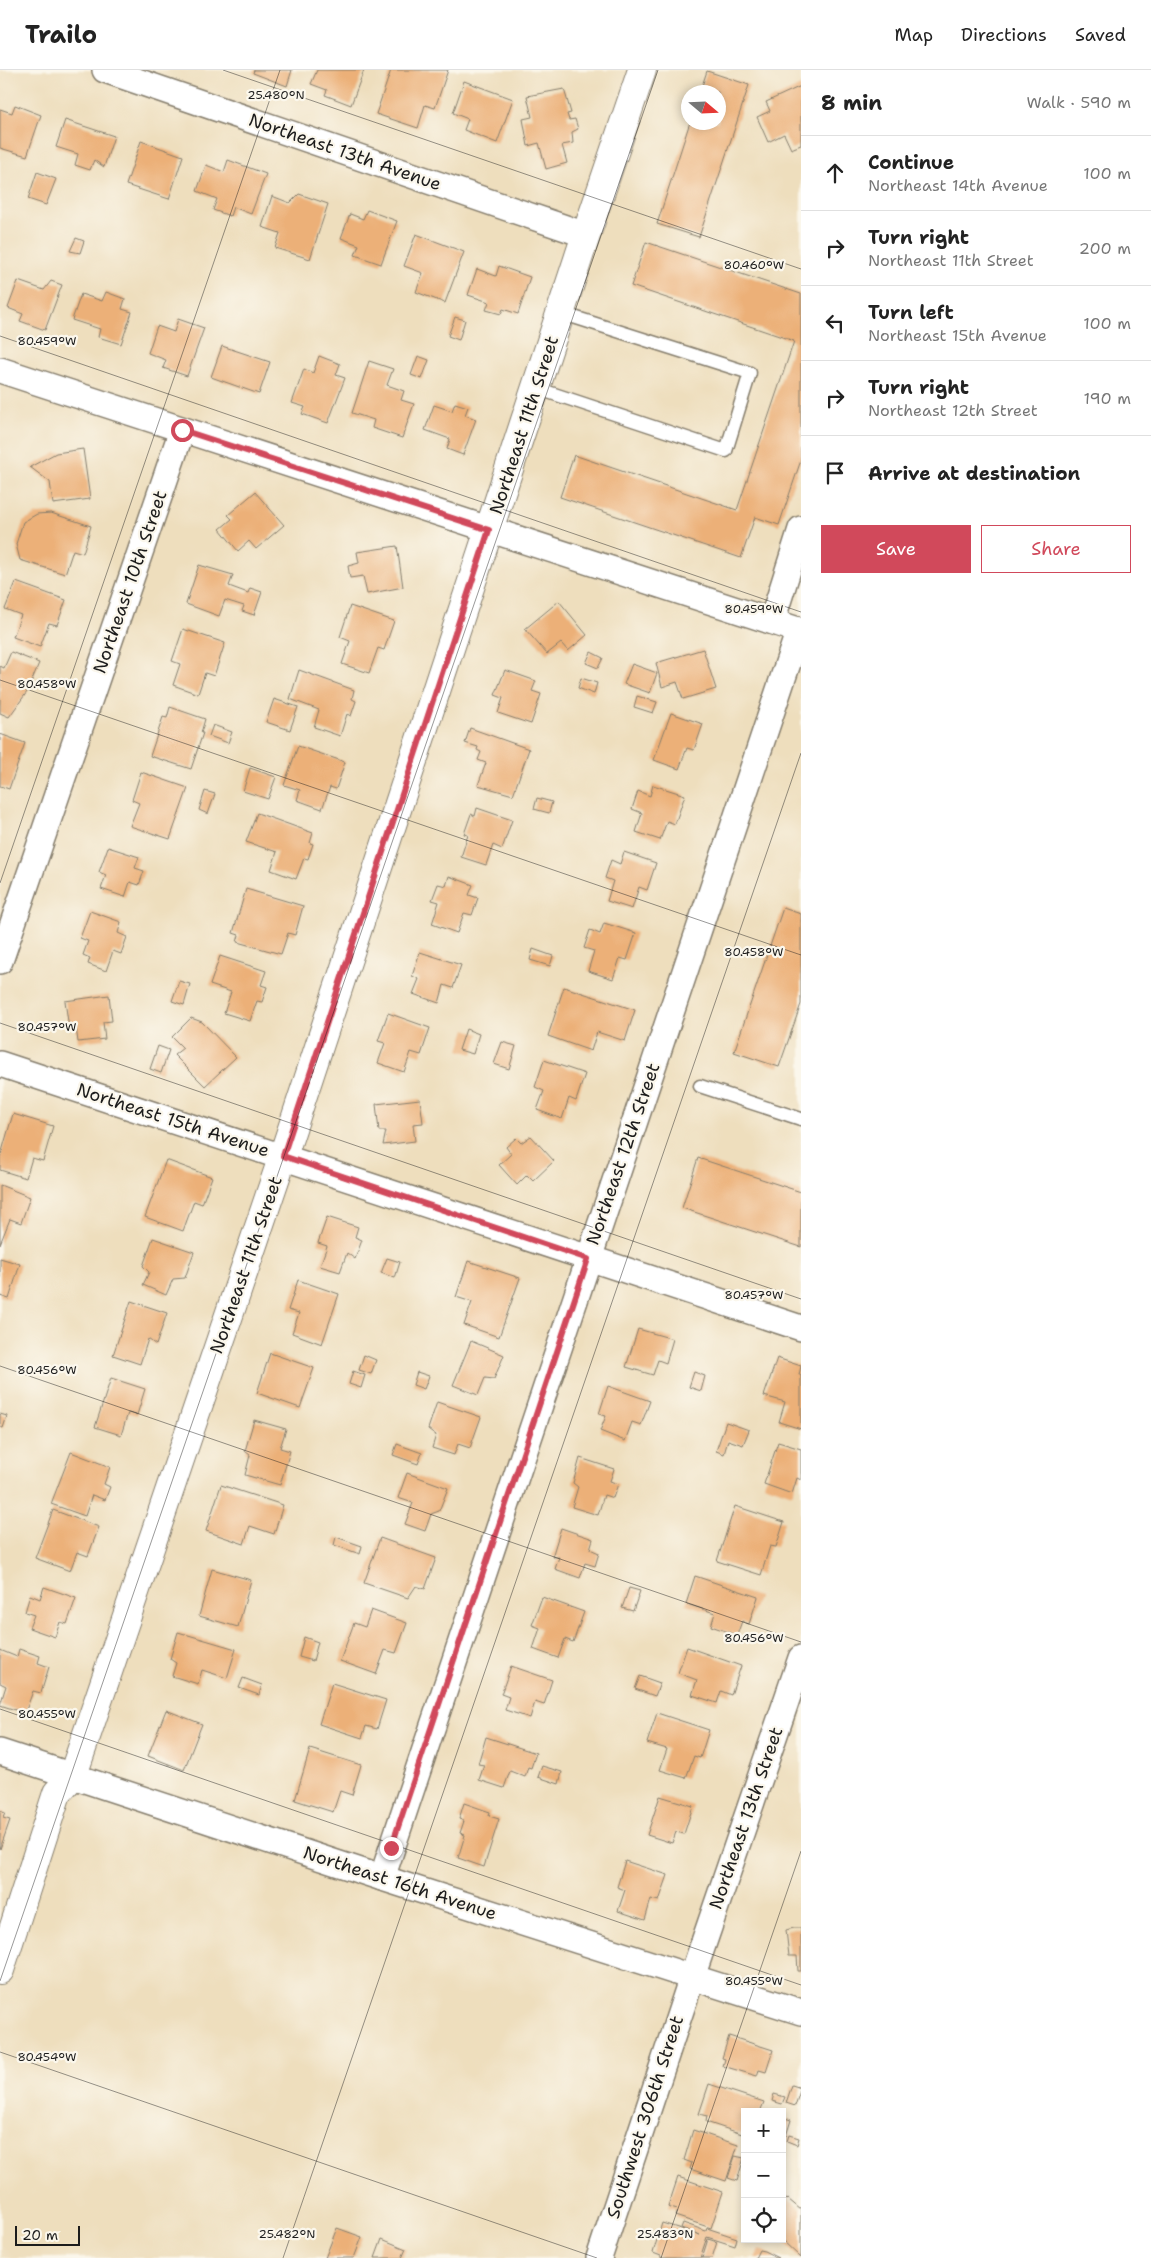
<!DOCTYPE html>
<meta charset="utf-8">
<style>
:root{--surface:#fff;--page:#f2f2f2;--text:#222;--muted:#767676;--line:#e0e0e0;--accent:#d1495b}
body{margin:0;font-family:"Shantell Sans",sans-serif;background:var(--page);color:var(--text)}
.controls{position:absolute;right:15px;bottom:15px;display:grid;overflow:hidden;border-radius:0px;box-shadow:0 2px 8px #0003}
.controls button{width:45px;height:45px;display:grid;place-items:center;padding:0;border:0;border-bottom:1px solid var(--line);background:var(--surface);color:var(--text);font:25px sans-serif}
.compass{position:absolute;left:681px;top:15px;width:45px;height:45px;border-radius:50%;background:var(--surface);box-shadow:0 2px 8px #0003;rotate:109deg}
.scale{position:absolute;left:15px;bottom:12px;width:65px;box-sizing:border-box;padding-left:5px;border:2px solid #1c1c1c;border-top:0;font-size:14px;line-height:18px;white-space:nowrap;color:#1c1c1c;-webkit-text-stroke:4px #fbf7ec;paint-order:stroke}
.stop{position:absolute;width:15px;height:15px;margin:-11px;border:4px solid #d1495b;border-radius:50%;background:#fff}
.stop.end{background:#d1495b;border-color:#fff;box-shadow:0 1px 5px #0008}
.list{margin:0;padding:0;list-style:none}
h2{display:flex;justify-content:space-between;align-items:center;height:65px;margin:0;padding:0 20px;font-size:21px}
h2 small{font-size:16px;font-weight:400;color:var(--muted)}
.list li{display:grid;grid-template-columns:32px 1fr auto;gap:15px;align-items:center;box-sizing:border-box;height:75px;padding:0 20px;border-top:1px solid var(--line)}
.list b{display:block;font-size:19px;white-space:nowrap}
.list p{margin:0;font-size:16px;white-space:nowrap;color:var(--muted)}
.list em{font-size:16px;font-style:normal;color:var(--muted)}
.actions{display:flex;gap:10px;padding:15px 20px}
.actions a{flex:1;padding:11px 0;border:1px solid var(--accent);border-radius:0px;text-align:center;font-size:18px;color:var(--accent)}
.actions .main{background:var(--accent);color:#fff}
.icon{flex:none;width:28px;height:28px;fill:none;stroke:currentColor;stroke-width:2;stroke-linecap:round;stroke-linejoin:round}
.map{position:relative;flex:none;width:801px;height:2188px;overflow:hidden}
header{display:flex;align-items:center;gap:30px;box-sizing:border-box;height:70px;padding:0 25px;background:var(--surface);border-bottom:1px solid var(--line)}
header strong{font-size:24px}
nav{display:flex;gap:28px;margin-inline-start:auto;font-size:18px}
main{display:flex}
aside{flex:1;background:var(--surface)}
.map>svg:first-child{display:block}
.building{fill:#ecb078}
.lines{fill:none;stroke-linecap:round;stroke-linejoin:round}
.service-casing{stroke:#857d6c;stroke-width:15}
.minor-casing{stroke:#857d6c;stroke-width:28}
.tertiary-casing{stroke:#857d6c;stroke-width:30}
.service{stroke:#fff;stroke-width:12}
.minor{stroke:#fff;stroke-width:25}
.tertiary{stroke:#fff;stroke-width:28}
.route{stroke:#d1495b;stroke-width:6}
.ticks{fill:none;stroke:#1c1c1c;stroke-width:1;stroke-opacity:0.45}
.labels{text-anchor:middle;stroke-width:4.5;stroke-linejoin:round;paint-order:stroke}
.street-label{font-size:18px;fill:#1c1c1c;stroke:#fbf7ec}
.ticks-label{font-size:12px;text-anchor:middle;fill:#1c1c1c;stroke:#fbf7ec;stroke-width:4.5;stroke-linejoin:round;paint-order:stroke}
</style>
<header>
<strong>Trailo</strong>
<nav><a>Map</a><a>Directions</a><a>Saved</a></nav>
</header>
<main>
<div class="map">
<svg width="801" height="2188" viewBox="0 0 801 2188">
<rect width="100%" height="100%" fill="#fbf7ec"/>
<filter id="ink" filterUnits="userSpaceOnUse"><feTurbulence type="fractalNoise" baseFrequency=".02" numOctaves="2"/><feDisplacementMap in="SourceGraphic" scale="10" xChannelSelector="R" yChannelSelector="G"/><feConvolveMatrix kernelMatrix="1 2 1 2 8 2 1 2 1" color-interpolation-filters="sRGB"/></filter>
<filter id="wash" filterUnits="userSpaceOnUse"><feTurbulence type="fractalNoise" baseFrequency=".0096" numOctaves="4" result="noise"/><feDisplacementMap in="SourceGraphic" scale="20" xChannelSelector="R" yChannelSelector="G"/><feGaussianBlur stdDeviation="1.12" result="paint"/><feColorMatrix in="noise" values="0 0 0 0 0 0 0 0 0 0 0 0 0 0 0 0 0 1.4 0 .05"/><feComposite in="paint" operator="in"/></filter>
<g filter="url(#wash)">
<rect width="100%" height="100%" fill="#eedebd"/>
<g id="blocks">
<g class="building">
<polygon points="254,0 292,0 287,16 253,3"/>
<polygon points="317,0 364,0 351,35 325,25 327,20 311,14"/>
<polygon points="391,0 448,0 435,38 425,35 418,58 376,44"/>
<polygon points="707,1 749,15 699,167 657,154 690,52 718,52 718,22 700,22"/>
<polygon points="464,11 513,29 497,73 464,60 468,49 453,43"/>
<polygon points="801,16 801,75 791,79 784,64 768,72 757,47 770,41 766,32"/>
<polygon points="564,19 571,43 567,44 569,50 575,49 578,59 572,62 573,73 562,75 567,93 546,99 539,73 528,76 523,49 532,47 527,26"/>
<polygon points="15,35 41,45 27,86 0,78 0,39 12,43"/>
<polygon points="65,50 114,66 104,97 94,90 90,100 75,95 78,84 56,77"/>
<polygon points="141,71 183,86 169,129 126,115"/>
<polygon points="228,90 266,104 251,144 233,137 230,146 213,140 217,129 197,121 206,95 224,102"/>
<polygon points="37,102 56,109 46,135 28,129"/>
<polygon points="299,124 328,134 310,189 275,178 280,163 262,157 272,126 290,133"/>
<polygon points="367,140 397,151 381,194 355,185 359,175 341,168 350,144 363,149"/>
<polygon points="416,164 464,182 445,233 416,222 423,203 404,196"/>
<polygon points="76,168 84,171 80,183 70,181"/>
<polygon points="646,172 801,224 801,390 779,455 755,447 741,488 560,427 574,385 737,440 794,271 631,216"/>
<polygon points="499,196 530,207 518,244 503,239 501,244 486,240 489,232 468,225 477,199 496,206"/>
<polygon points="18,211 44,220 51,211 62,215 45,260 20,251 23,244 8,238"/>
<polygon points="106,222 125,229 122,239 132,242 121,274 98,267 100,259 72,250 81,224 102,231"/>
<polygon points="455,247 465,250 459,270 448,266"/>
<polygon points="178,249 204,258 187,306 163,298 166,290 148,283 157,256 174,262"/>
<polygon points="222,276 270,292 259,324 211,307"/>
<polygon points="319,286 340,294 336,305 345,308 328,353 302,344 305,337 292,333 304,299 313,303"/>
<polygon points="418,286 429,290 422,309 411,305"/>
<polygon points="369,291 393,299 387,315 404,321 401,330 414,334 402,368 372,358 374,350 352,343"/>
<polygon points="455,333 468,337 465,345 476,349 463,385 447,379 450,369 425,360 434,335 452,341"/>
<polygon points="83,379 90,429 53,434 50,412 30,397 56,383"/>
<polygon points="255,422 284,455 256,479 249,471 238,481 220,459 232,449 228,445"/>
<polygon points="51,443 91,456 83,483 73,480 65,504 20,490 16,474 23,452 37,444"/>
<polygon points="397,476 403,517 367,524 363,506 350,508 348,496 359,493 357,482"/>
<polygon points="199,495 233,505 229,516 248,523 250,518 262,522 254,545 242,541 244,536 225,530 219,546 186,534"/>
<polygon points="16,512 66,530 57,555 49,553 40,577 13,567 21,545 5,539"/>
<polygon points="559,531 587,565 568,581 561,573 547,584 525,559"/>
<polygon points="350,536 394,551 384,580 378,578 369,603 342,594 350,571 340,567"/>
<polygon points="183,559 225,573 214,606 205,603 198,624 173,615 180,594 172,591"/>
<polygon points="703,579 716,619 683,629 677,612 662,617 656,593"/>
<polygon points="11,582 39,593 27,622 9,647 0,643 0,596 4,598"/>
<polygon points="591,582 603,588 598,598 586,593"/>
<polygon points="632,594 657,603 650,623 624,614"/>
<polygon points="299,600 354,620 352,629 356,631 351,646 347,644 340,666 314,657 319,640 290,629"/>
<polygon points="505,600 536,611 532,621 541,624 531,654 498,643 503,628 495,625"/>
<polygon points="581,608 597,613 594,624 578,618"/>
<polygon points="637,626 657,632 653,643 634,637"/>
<polygon points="274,629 298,637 290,660 266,652"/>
<polygon points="170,637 205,649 201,663 203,663 191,699 150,686 163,647 167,648"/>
<polygon points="671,643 703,654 694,680 687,678 679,699 654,690"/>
<polygon points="213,655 232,662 228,673 209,666"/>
<polygon points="470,658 529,679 513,725 478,715 486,693 478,690 481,682 477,680 478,677 465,673"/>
<polygon points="0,664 25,673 9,719 0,716"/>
<polygon points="298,676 345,692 336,719 330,717 322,739 297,730 300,720 284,715"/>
<polygon points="250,698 276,707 268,729 243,721"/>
<polygon points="141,702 188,718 170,769 130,756 139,733 132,730"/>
<polygon points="653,715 685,725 675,754 667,751 660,770 636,762 642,743 632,739 638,721 650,726"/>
<polygon points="205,721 215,724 208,744 199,740"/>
<polygon points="537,728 552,732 549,743 534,739"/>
<polygon points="477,738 512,750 502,779 493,775 486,795 461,787 468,765 464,764 471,744 475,746"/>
<polygon points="257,743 313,763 310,773 313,774 308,789 304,788 296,809 271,800 277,782 246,772"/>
<polygon points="108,777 139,787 135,798 144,801 139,815 130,812 125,827 101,819 106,805 99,802"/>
<polygon points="624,782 656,793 647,820 639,817 632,839 607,831 613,811 605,808 611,790 620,794"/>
<polygon points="449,806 473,815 469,825 478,828 472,845 464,843 457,863 432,854 439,832 432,830 438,814 446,816"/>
<polygon points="246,819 303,836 295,865 288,863 281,884 237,872 239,865 233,863"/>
<polygon points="783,838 801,844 801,934 779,997 734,982"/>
<polygon points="90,841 121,852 118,863 127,867 121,884 113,881 106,901 88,894 90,888 83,885 88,871 80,868"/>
<polygon points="604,853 636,863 627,890 620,888 613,909 588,901 594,881 584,878 590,860 600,864"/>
<polygon points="533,879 553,886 550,896 530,890"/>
<polygon points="420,882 461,895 453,918 444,915 439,933 413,924 419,909 412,906"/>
<polygon points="220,886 266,901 261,915 267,917 262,932 257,931 250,951 224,943 231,922 210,915"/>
<polygon points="179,911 190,914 184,935 172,931"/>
<polygon points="564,917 635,940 625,971 597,962 591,981 548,966"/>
<polygon points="109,925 112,951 103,952 105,969 78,972 76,957 69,958 65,931"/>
<polygon points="388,943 430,958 421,985 411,982 404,1002 378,993 385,973 378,971"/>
<polygon points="191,948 202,952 236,987 205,1016 174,985 183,978 172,967"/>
<polygon points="466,959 479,964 473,984 459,980"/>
<polygon points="502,972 516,976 509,999 494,994"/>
<polygon points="158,976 169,980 161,1003 150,999"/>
<polygon points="544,990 585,1004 576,1031 569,1028 562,1049 537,1040 544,1021 535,1017"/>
<polygon points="420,1029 423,1053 413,1054 415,1071 383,1075 386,1061 379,1061 376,1034"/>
<polygon points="13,1044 53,1056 43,1091 32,1088 26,1108 0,1100 0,1088"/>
<polygon points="531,1066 554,1091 533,1111 527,1105 517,1115 499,1095 511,1084 506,1077 516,1068 521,1073"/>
<polygon points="698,1088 801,1122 801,1177 682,1138"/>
<polygon points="166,1090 212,1107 202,1134 194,1131 183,1161 145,1147"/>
<polygon points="0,1115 30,1127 21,1153 10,1149 0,1174"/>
<polygon points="327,1147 358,1157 355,1167 362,1170 355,1189 347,1183 340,1202 320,1196 327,1176 318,1173"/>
<polygon points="153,1168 194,1182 185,1208 173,1209 166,1225 143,1215 149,1202 143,1196"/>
<polygon points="0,1188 20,1194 9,1229 0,1226"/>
<polygon points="387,1188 400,1192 395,1208 381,1203"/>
<polygon points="468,1191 520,1208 499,1267 464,1255 472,1232 456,1227"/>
<polygon points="298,1210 339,1224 322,1274 292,1263 299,1243 288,1240"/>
<polygon points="131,1231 167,1243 156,1275 148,1269 140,1294 113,1285"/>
<polygon points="638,1259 673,1269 666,1293 658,1290 653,1305 626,1297"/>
<polygon points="471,1271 504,1285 494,1309 485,1308 478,1325 453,1315"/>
<polygon points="270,1283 314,1298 300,1338 257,1323"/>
<polygon points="364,1285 376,1290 371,1304 359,1300"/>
<polygon points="777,1288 801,1296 799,1305 801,1305 801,1359 779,1352 785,1332 764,1326"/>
<polygon points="353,1301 365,1305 361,1318 349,1314"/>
<polygon points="417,1302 429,1306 424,1319 413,1315"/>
<polygon points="694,1302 705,1306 701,1321 689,1317"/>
<polygon points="111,1308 145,1319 137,1345 128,1343 121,1365 95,1357"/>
<polygon points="608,1316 650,1331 641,1355 632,1352 625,1371 600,1361 606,1346 599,1344"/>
<polygon points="437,1332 481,1347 470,1378 458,1374 454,1385 432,1378 436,1365 428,1359"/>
<polygon points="0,1344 7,1346 3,1358 0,1357"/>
<polygon points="254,1350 286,1359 280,1378 290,1381 280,1415 245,1405 250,1385 245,1381"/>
<polygon points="726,1352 749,1360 743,1375 728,1370 724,1384 716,1381"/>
<polygon points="778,1372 801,1379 801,1410 797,1408 792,1424 764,1414"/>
<polygon points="397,1374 422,1383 418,1394 393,1385"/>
<polygon points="71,1382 110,1397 104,1414 110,1417 105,1430 92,1425 85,1446 51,1434"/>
<polygon points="580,1388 614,1399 610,1411 618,1414 613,1428 604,1425 598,1445 572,1437 578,1417 573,1413"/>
<polygon points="407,1403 448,1418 439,1441 431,1444 425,1461 405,1454 413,1433 398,1428"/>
<polygon points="221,1415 283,1435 274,1464 250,1456 244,1474 206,1461"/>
<polygon points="735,1436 784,1452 776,1477 770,1476 761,1505 717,1491"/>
<polygon points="53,1440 99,1457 88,1486 77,1482 70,1501 35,1488"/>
<polygon points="561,1458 593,1469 590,1479 599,1483 595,1496 585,1493 580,1508 555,1499 559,1487 552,1487"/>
<polygon points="336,1467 362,1476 360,1484 334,1475"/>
<polygon points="380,1468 436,1488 425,1519 416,1516 408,1528 364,1513"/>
<polygon points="212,1499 251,1510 238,1557 199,1546"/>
<polygon points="695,1506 758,1527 749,1554 742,1551 737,1565 711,1556 715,1543 686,1534"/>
<polygon points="44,1517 76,1528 67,1554 60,1552 55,1567 29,1558 34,1545 25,1542 30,1525 40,1529"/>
<polygon points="629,1518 640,1521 633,1541 622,1538"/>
<polygon points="542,1527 584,1542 573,1572 565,1569 558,1588 533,1579 540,1558 532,1555"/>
<polygon points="371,1540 407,1553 396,1583 385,1580 376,1604 340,1591 354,1553 365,1557"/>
<polygon points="178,1562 236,1579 227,1608 202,1600 198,1614 172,1606 176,1593 170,1589"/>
<polygon points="304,1567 318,1572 313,1591 299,1587"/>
<polygon points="687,1577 741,1596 731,1625 721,1621 717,1633 692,1625 697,1610 678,1603"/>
<polygon points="19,1579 40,1586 38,1593 49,1597 41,1623 33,1621 25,1643 0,1635 6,1616 0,1613 0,1580 17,1587"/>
<polygon points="511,1596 552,1610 544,1635 535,1632 530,1648 505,1640 509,1627 501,1624"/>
<polygon points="640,1606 660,1613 655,1626 635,1619"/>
<polygon points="243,1608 262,1615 259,1625 239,1618"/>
<polygon points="332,1613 386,1630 377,1659 366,1656 362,1668 319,1654"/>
<polygon points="166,1640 202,1654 184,1700 148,1686"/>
<polygon points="657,1643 709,1660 700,1688 694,1686 686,1708 660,1700 667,1679 647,1673"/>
<polygon points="486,1667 536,1683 531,1698 528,1697 525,1707 510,1701 504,1718 479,1710 484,1695 478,1694"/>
<polygon points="310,1679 361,1695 352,1725 340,1721 333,1742 295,1730"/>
<polygon points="542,1696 562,1702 559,1714 538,1707"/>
<polygon points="660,1726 693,1736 684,1764 676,1762 672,1773 647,1765"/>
<polygon points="464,1733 490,1742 489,1746 499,1749 484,1797 458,1788 465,1765 460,1763 464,1751 459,1749"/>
<polygon points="0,1741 5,1743 3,1748 10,1750 0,1779"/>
<polygon points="625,1791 668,1805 659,1831 651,1829 645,1850 618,1841 625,1820 617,1817"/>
<polygon points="794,1858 801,1858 801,1901 798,1901 797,1886 789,1886 786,1860"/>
<polygon points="729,1966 773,1980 766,2002 759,2000 757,2006 723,1996 725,1989 722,1988"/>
<polygon points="709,2014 764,2032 760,2042 745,2042 745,2055 742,2064 706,2052 707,2046 699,2044"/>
<polygon points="792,2015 801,2018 795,2036 786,2033"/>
<polygon points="774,2024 785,2027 782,2034 772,2031"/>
<polygon points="782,2047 791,2050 786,2066 782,2065"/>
<polygon points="693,2060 738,2075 726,2111 690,2099 692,2093 684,2090"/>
<polygon points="789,2065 799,2068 797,2075 787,2071"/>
<polygon points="735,2086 744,2088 737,2111 728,2108"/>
<polygon points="678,2107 723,2122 711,2158 675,2146 677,2140 668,2137"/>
<polygon points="782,2126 787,2130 788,2129 801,2140 801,2188 782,2170"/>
<polygon points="662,2153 700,2165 681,2158 683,2153 706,2161 707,2158 737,2168 735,2176 707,2167 700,2188 661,2188 661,2186 653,2183"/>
<polygon points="337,2158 362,2167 354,2188 325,2188"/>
<polygon points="382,2169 406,2179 402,2188 375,2188"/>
<polygon points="708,2169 717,2172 712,2188 702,2188"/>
<polygon points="759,2180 764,2181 778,2188 755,2188"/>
</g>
</g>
</g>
<g filter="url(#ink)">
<use href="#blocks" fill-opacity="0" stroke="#857d6c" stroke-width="1"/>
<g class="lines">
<g class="service-casing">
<g id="service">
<polyline points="536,318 726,381 750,303 561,243"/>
<polyline points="700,1016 801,1049"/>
</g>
</g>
<g class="minor-casing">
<g id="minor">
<polyline points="105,0 586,165"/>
<polyline points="0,300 801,561"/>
<polyline points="772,551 801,459"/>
<polyline points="0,891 182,360"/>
<polyline points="0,994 801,1258"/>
<polyline points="0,1682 382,1808 801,1942"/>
<polyline points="382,1808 799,560"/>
<polyline points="599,2188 692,1907 801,1588"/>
</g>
</g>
<g class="tertiary-casing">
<polyline id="tertiary" points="0,1900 57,1723 73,1705 283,1086 586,165 642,0"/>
</g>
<use href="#service" class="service"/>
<use href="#minor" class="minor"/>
<use href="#tertiary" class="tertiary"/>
</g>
</g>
<g class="lines" filter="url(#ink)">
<polyline class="route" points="182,360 489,460 283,1086 588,1189 391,1778"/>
</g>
<path class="ticks" d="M223,0L801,199M0,266L801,542M0,610L801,885M0,813L280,0M0,953L801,1229M0,1296L801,1572M0,1639L801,1915M0,1911L658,0M0,1982L597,2188M283,2188L801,683M661,2188L801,1781"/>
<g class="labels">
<g class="street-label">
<text transform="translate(345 82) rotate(19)" y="6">Northeast 13th Avenue</text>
<text transform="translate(524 355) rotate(-72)" y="6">Northeast 11th Street</text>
<text transform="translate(130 512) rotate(-71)" y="6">Northeast 10th Street</text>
<text transform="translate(173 1050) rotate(18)" y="6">Northeast 15th Avenue</text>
<text transform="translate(623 1084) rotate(-71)" y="6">Northeast 12th Street</text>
<text transform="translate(246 1195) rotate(-71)" y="6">Northeast 11th Street</text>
<text transform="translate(746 1748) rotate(-71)" y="6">Northeast 13th Street</text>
<text transform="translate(400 1813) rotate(18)" y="6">Northeast 16th Avenue</text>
<text transform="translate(645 2047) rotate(-72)" y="6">Southwest 306th Street</text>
</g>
</g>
<g class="ticks-label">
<text x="276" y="29">25.480°N</text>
<text x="754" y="199">80.460°W</text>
<text x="47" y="275">80.459°W</text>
<text x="754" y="543">80.459°W</text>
<text x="47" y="618">80.458°W</text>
<text x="754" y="886">80.458°W</text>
<text x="47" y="961">80.457°W</text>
<text x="754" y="1229">80.457°W</text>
<text x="47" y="1304">80.456°W</text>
<text x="754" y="1572">80.456°W</text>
<text x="47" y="1648">80.455°W</text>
<text x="754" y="1915">80.455°W</text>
<text x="47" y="1991">80.454°W</text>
<text x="287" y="2168">25.482°N</text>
<text x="665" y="2168">25.483°N</text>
</g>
</svg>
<div class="controls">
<button>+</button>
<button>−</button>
<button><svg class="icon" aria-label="locate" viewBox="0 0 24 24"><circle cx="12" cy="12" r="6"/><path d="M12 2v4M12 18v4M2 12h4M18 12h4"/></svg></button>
</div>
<svg class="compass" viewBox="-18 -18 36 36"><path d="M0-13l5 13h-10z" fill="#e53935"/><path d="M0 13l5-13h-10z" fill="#767676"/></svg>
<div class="scale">20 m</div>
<div class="stop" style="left:182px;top:360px"></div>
<div class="stop end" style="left:391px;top:1778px"></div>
</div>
<aside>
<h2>8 min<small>Walk · 590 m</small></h2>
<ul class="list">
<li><svg class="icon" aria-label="ahead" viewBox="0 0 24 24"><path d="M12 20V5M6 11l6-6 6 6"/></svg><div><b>Continue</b><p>Northeast 14th Avenue</p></div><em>100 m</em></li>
<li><svg class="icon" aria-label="right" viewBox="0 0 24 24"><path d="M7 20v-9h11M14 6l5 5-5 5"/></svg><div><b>Turn right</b><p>Northeast 11th Street</p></div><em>200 m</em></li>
<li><svg class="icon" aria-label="left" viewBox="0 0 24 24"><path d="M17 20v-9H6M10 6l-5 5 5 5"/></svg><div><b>Turn left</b><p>Northeast 15th Avenue</p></div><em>100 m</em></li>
<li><svg class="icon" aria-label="right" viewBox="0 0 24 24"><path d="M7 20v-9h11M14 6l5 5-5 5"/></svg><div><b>Turn right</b><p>Northeast 12th Street</p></div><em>190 m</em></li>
<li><svg class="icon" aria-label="arrive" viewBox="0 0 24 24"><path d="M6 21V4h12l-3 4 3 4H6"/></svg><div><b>Arrive at destination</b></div></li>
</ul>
<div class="actions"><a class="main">Save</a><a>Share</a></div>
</aside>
</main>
